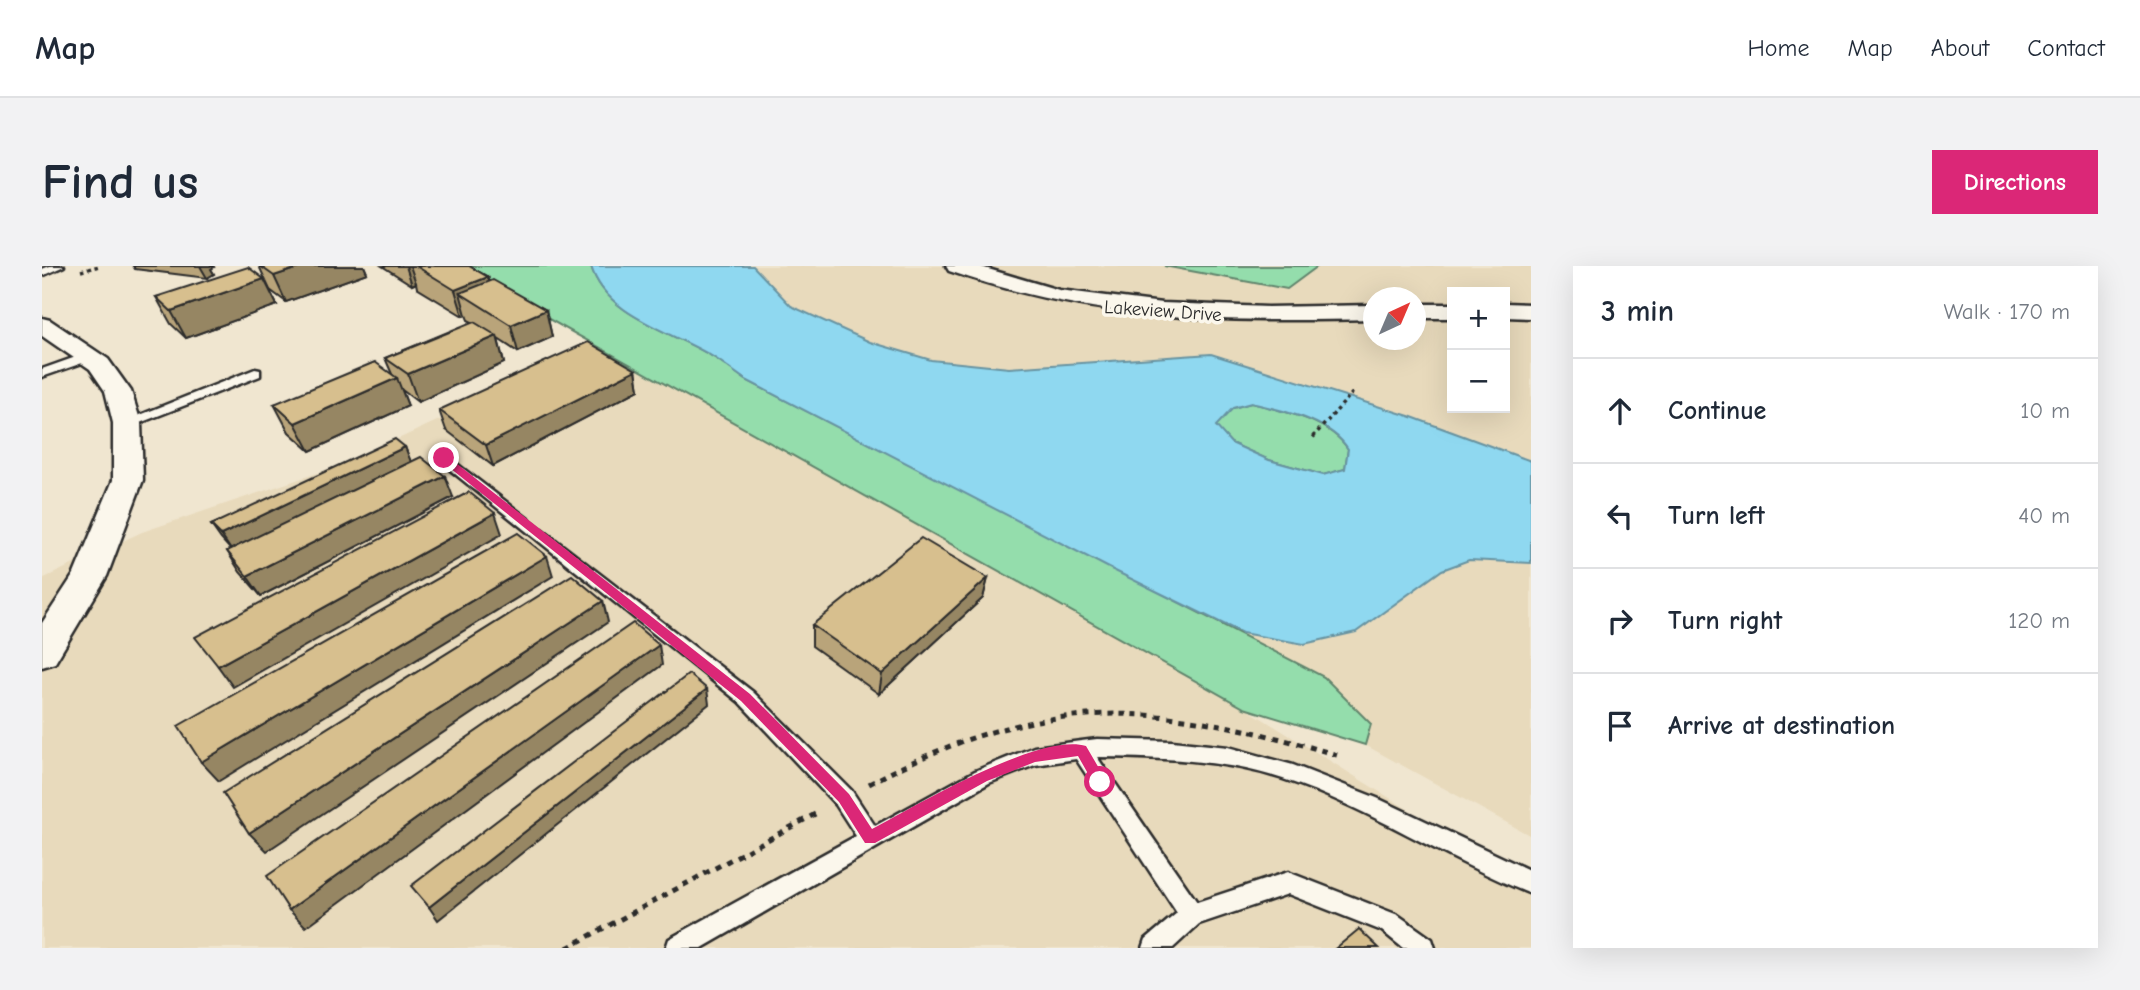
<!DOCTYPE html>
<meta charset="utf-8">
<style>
:root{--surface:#fff;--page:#f2f2f3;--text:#1f2937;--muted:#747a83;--line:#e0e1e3;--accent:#db2777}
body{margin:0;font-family:"Comic Neue",sans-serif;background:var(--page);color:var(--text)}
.controls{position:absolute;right:21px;top:21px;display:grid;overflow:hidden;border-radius:0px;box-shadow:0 7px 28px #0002}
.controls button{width:63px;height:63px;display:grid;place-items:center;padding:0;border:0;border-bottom:2px solid var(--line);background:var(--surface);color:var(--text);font:35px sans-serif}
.compass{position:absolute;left:1321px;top:21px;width:63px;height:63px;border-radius:50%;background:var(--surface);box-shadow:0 7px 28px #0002;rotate:44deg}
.stop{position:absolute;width:21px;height:21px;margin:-16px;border:5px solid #db2777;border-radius:50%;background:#fff}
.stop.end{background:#db2777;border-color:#fff;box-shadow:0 2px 7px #0008}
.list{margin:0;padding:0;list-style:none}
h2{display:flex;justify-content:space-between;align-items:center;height:91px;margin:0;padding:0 28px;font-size:30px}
h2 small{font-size:23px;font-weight:400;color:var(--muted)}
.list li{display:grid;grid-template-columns:46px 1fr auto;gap:21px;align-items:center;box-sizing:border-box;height:105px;padding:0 28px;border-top:2px solid var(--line)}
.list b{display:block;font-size:26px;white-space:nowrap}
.list em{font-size:23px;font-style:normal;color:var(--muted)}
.icon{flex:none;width:38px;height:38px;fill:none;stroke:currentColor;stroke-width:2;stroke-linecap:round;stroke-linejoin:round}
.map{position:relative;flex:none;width:1489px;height:682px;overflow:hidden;border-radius:0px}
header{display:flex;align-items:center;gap:42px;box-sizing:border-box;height:98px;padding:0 35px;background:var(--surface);border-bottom:2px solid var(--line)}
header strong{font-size:33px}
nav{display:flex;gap:38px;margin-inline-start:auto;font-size:24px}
.intro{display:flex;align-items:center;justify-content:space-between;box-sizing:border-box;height:168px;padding:0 42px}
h1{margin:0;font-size:49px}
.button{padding:18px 32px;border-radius:0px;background:var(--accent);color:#fff;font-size:24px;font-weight:700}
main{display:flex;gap:42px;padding:0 42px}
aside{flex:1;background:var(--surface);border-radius:0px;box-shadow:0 7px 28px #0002}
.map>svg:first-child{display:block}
.built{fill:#e8dabc;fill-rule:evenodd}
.green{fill:#94ddac;stroke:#60846c;stroke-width:2}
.water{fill:#8fd8f0;stroke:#6793a1;stroke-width:2;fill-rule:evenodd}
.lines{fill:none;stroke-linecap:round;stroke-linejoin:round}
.service-casing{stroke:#2b2b2b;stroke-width:5}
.minor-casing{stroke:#2b2b2b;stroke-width:5}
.path-far2{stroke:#2b2b2b;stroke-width:3.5;stroke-dasharray:3.5 3.5;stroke-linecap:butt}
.path-far1{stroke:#2b2b2b;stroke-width:4.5;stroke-dasharray:5 5;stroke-linecap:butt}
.path{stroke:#2b2b2b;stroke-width:5;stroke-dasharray:6 6;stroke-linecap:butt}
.service{fill:#fbf7ec;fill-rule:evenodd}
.minor{fill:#fbf7ec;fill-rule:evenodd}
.wall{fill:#b9a47a;stroke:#2b2b2b;stroke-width:2}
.shaded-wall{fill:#968663;stroke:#2b2b2b;stroke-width:2}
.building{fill:#d7bf8e;stroke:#2b2b2b;stroke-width:2}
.route{fill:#db2777}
.labels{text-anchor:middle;stroke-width:7;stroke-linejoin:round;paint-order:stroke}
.far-street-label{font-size:19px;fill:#2b2b2b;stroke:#fbf7ec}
</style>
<header>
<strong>Map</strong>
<nav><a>Home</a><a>Map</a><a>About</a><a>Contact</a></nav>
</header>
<div class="intro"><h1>Find us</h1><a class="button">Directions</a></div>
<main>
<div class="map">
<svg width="1489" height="682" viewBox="0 0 1489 682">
<rect width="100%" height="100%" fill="#f0e6d0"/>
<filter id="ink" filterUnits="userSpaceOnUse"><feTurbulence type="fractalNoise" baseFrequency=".0143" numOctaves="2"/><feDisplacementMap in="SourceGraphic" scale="14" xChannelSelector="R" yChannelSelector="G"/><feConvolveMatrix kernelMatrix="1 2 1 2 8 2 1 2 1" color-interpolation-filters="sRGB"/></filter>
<g filter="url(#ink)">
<g class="built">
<path d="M459,0H1489V570L1323,479ZM1410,26H1463V142H1410ZM1332,32H1374V74H1332Z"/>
<polygon points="555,81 1203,442 1489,620 1489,682 0,682 0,313 100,266 302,198"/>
</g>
<g class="green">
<path d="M412,0H549C563,49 628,65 668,89C681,96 692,106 704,114L1282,411L1329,458L1323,479L1202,442Z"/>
<polygon points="1122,0 1276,0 1245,23"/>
<path d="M1209,137C1242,145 1287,154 1306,183L1303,203L1281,209L1227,194L1189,177L1173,160L1191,142Z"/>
</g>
<path class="water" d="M549,0H711L749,40L828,76L889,94L967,102L1169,88L1367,150L1489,195V297L1427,294L1400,304L1314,366L1262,378L1200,367L1069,303L704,114C692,106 680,96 668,89C628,65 563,49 549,0ZM1209,137C1242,145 1288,154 1306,183L1303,203L1281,209L1227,194L1189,177L1174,160L1191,142Z"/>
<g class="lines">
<g class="service-casing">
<g id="service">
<polygon points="8,0 22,0 0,10 0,3"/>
<polygon points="48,86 54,90 52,93 0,111 0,103"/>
<polygon points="213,103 218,104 218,110 90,160 80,160 78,157"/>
<path d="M402,188L711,426L810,525L833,560L933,505L992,481L1055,473L1130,475L1186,481L1251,499L1335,532L1489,605V628C1404,594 1328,542 1241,513C1180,493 1118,492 1055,491L1155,636L1246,606L1356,649L1390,673L1393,682H1361L1340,665L1246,628L1157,658L1131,682H1101L1104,673L1135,647L1034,493L993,499L947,517L660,682H624L627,673L814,570L794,539L697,436L397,195V189Z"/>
</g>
</g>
<g class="minor-casing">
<g id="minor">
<path d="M904,0H936L1017,24L1120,37L1226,41L1332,39V53C1178,56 1055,56 907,5Z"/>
<polygon points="1463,37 1489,38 1489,52 1463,51"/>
<rect x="1374" y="38" width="36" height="14"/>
<polygon points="0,52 8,54 66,93 89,125 99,157 101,214 65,310 13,397 0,401 0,357 32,308 71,214 71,157 63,125 48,103 0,70"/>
</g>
</g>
<g class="path-far2">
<polyline points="39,5 57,0"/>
<polyline points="1271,171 1313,124"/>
</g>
<polyline class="path-far1" points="1271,171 1273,169"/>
<g class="path">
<path d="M827,518C997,426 1114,434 1295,489"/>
<polyline points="525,682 777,546"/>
</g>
<use href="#service" class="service"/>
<use href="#minor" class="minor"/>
</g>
<g class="wall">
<polygon points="91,0 171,0 172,1 169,3 172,8 165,12 93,3"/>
<polygon points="217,0 322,0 325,7 244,36 228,24"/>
<polygon points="340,0 427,0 446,11 448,16 504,44 510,71 476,86 456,73 462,97 376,136 360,124 366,140 268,185 247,166 232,138 350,108 343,92 430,56 426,54 424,49 421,50 375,22 374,17 370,19"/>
<polygon points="222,13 235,39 144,72 129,58 114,31"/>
<polygon points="594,104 597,124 451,200 404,164 397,144"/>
<polygon points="363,181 369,196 411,231 219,330 198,306 185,285 188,283 179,273 169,259"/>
<polygon points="946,312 941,332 837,428 770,380 770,359"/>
</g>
<g class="shaded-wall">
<polygon points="158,0 171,0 172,1 169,3 172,8 165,12"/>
<polygon points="262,0 322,0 325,7 244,36 232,10"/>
<polygon points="364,0 368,0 374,17 370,19"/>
<polygon points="446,11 453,37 418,27 424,49 421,50 413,24"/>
<polygon points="222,13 235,39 144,72 129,45"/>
<polygon points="504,44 510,71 476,86 469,59"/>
<polygon points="455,70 462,97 376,136 366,108"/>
<polygon points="594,104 597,124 451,200 444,179"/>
<polygon points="355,112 366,140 268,185 253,157"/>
<polygon points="363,181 369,196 189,284 179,269"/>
<polygon points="403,210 411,231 219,330 205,310"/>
<polygon points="453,247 460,268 191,421 176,400"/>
<polygon points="505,290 511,310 177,515 159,496"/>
<polygon points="946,312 941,332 837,428 840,408"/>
<polygon points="561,335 566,356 225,585 207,567"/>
<polygon points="617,379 620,399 264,661 247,644"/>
<polygon points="665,423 667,438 396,654 387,641"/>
</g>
<g class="building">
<polygon points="218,0 262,0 232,10"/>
<polygon points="374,0 427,0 446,11 413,24"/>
<polygon points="206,1 222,13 129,45 114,31"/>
<polygon points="451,14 504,44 469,59 418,27"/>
<polygon points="432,56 455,70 366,108 343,92"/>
<polygon points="546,76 594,104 444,179 397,144"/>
<polygon points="333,96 355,112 253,157 232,138"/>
<polygon points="353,173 363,181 179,269 169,259"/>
<polygon points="379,191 403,210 205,310 185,285"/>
<polygon points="427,226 453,247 176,400 153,371"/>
<polygon points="476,267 505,290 159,496 136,460"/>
<polygon points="879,272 946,312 840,408 770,359"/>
<polygon points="530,309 561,335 207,567 181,527"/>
<polygon points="591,357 617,379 247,644 225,610"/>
<polygon points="647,408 665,423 387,641 369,620"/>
<polygon points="1317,663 1337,682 1294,682"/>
</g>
</g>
<path class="route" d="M398,190H405L708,428L807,528L830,563C874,540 997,466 1044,480L1065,516L1063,520H1053L1036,490L993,496L945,515L833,577H823L797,536L699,435L398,194Z"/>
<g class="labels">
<g class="far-street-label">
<text transform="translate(1121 44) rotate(4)" y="7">Lakeview Drive</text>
</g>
</g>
</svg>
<div class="controls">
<button>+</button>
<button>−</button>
</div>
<svg class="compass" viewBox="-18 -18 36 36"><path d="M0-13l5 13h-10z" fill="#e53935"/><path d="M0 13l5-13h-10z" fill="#747a83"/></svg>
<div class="stop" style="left:1058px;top:516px"></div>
<div class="stop end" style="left:402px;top:192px"></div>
</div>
<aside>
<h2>3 min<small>Walk · 170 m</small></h2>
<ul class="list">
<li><svg class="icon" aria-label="ahead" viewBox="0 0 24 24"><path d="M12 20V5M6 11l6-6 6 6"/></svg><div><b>Continue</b></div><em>10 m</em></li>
<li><svg class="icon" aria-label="left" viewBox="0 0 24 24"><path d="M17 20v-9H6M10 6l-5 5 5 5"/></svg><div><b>Turn left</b></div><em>40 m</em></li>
<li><svg class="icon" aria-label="right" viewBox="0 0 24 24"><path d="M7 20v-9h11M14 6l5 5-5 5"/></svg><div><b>Turn right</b></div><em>120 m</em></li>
<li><svg class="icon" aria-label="arrive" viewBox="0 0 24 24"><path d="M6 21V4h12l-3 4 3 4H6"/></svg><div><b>Arrive at destination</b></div></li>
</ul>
</aside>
</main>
